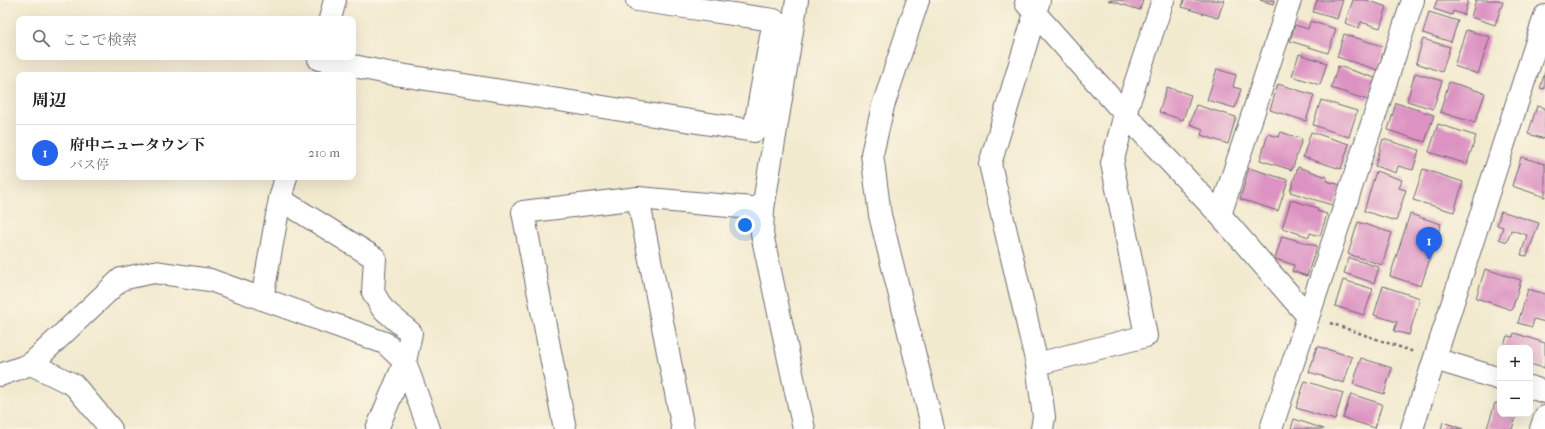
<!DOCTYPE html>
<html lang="ja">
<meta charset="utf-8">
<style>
:root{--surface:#fff;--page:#f2f2f2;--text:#222;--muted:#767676;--line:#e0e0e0;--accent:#2563eb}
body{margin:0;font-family:"IM FELL French Canon","Noto Serif JP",serif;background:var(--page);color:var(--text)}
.controls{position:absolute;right:12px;bottom:12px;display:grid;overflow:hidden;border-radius:8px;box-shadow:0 4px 16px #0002}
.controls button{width:36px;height:36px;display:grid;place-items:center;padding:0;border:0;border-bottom:1px solid var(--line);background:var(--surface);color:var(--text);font:20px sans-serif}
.you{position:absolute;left:745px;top:225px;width:14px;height:14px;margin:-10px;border:3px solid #fff;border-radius:50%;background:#1a73e8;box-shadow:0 0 0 6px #1a73e833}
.badge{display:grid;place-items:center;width:26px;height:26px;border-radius:50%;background:var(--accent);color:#fff;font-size:13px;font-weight:700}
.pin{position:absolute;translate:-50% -33px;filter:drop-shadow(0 1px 2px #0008)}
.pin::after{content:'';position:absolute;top:21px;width:14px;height:12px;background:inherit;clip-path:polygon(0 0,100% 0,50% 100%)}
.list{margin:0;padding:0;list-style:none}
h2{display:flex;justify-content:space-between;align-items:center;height:52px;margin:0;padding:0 16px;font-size:17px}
h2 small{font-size:13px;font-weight:400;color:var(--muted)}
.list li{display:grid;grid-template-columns:26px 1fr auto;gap:12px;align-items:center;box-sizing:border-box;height:56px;padding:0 16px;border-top:1px solid var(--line)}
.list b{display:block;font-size:15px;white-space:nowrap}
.list p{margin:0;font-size:13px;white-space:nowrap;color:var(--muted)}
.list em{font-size:13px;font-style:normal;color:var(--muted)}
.icon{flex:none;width:22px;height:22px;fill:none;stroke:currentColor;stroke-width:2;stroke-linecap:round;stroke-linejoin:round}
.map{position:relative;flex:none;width:1545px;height:429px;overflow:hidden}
.search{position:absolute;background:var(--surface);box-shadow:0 4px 16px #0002;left:16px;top:16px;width:340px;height:44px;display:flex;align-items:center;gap:10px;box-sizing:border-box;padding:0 14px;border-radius:8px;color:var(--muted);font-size:15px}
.panel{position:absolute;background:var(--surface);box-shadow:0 4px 16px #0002;left:16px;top:72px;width:340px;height:108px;border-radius:8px}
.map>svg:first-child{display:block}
.building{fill:#dc92c2}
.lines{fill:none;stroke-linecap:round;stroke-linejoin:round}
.minor-casing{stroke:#6b686f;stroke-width:24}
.path{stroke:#6b686f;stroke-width:2.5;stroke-dasharray:3 3;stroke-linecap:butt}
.minor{stroke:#fff;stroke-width:22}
</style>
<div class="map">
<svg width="1545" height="429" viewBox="0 0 1545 429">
<rect width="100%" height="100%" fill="#fcf5e5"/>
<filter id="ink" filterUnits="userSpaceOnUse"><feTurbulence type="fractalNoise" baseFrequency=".025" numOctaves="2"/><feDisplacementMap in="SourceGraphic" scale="8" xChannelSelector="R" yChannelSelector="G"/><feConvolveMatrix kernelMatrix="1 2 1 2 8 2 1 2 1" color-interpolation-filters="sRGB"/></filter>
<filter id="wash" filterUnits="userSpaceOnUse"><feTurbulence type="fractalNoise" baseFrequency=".012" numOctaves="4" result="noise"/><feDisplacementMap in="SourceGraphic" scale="16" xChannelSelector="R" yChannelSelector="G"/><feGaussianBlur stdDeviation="0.9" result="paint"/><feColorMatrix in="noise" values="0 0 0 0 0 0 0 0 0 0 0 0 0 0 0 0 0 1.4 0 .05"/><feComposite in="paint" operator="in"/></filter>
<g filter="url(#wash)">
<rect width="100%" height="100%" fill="#f2eacf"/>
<g id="blocks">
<g class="building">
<polygon points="1108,0 1143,0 1140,10"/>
<polygon points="1184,0 1224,0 1218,18 1182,7"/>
<polygon points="1260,0 1274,0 1273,4"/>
<polygon points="1317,0 1343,0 1337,19 1313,12"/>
<polygon points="1353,0 1366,0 1387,7 1380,28 1361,22 1359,28 1345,23"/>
<polygon points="1437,0 1468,0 1464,15 1453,11 1452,15 1434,9"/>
<polygon points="1476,0 1498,0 1503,2 1495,25 1471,17"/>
<polygon points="1429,12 1458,21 1451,42 1423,33"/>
<polygon points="1310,21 1336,29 1328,53 1290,41 1295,25 1308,29"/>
<polygon points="1466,30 1490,37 1478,74 1454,66"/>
<polygon points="1344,34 1385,47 1378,70 1337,57"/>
<polygon points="1423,39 1450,47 1442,72 1416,63"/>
<polygon points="1299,54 1327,63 1320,85 1292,76"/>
<polygon points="1338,66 1375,78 1368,100 1331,88"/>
<polygon points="1217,69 1236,75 1233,87 1241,89 1235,108 1207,100"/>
<polygon points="1545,72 1545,89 1540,88"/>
<polygon points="1415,73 1442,81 1433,109 1407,101"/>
<polygon points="1449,82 1485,93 1475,123 1440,112"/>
<polygon points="1278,84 1314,95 1306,121 1270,110"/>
<polygon points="1167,87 1191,95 1183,120 1159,112"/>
<polygon points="1321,100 1357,111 1349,137 1313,125"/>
<polygon points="1396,103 1434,115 1425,142 1388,130"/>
<polygon points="1196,105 1236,117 1228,144 1201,135 1203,129 1190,124"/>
<polygon points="1537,106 1545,108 1545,139 1528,134"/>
<polygon points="1438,124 1476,136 1467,164 1429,152"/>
<polygon points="1281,132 1302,139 1292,170 1260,160 1268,134 1279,137"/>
<polygon points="1311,132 1349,144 1341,169 1303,157"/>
<polygon points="1383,139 1419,150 1413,170 1398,166 1396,173 1375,166"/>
<polygon points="1521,157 1545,164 1545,197 1512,186"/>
<polygon points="1298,167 1327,177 1326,181 1341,185 1335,206 1290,192"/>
<polygon points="1249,168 1288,180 1278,211 1240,199"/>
<polygon points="1423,169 1463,182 1454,212 1413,200"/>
<polygon points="1376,171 1402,180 1399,188 1406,190 1396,221 1364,211"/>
<polygon points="1291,200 1318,208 1317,211 1327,214 1320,236 1310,233 1309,237 1282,228"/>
<polygon points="1501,211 1539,223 1527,256 1521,255 1527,235 1511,230 1507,242 1499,239 1503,227 1497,225"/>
<polygon points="1410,214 1441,224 1421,286 1390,276"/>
<polygon points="1358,222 1392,233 1382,265 1348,254"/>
<polygon points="1282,236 1317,246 1307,276 1292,271 1294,265 1275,259"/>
<polygon points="1349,258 1379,267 1374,283 1344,273"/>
<polygon points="1485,269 1521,280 1512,310 1476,298"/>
<polygon points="1343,280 1373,289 1364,315 1335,306"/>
<polygon points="1383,286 1420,298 1409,335 1394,331 1397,322 1374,315"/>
<polygon points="1528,289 1545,294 1545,322 1534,319 1532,327 1518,323"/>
<polygon points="1514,333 1545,343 1545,363 1544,368 1530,364 1530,348 1503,348 1507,336 1513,337"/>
<polygon points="1317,346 1352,357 1344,383 1309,372"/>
<polygon points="1361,358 1392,368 1384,394 1353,384"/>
<polygon points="1305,381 1343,393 1335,420 1296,408"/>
<polygon points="1351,394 1382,404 1375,428 1343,418"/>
<polygon points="1495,403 1500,404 1500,414 1517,414 1512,429 1487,428"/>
<polygon points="1294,419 1324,429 1291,429"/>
<polygon points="1443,422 1463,429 1441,429"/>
</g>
</g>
</g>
<g filter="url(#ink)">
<use href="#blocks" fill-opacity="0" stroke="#6b686f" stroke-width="1"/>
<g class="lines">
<g class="minor-casing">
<g id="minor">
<polyline points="797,0 763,209 762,234 804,429"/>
<polyline points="918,0 883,106 872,154 880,215 933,429"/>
<polyline points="1039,0 990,164 1037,364 1044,417 1042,429"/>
<polyline points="1026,3 1125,114 1220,215 1308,316"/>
<polyline points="330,19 335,0"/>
<polyline points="319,59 388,73 754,131 774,20 637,0"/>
<polyline points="638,198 683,429"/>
<polyline points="280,199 375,258 373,292 382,308 411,333 405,362 377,429"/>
<polyline points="1220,215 1290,0"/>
<polyline points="262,299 280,199 286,177"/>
<polyline points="1435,359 1500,379"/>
<polyline points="31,364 74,385 111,429"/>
<polyline points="1037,364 1146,336 1112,163 1125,114 1163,0"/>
<polyline points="0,375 31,364 121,279 154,272 210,280 385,343 405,362 429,429"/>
<polyline points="1530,387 1545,392"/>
<polyline points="565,429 523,212 638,198 763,209"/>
<polyline points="1271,429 1413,0"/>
<polyline points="1412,429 1545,16"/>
<polyline points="1541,429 1545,417"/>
</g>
</g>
<polyline class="path" points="1330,323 1414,352"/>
<use href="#minor" class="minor"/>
</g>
</g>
</svg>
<div class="controls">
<button>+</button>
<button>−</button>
</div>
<div class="you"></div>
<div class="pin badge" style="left:1429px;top:260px">1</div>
<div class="search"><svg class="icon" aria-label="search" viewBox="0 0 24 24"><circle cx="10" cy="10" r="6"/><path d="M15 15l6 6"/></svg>ここで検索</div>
<section class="panel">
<h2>周辺<small></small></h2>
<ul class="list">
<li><span class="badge">1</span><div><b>府中ニュータウン下</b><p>バス停</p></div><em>210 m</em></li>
</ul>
</section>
</div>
